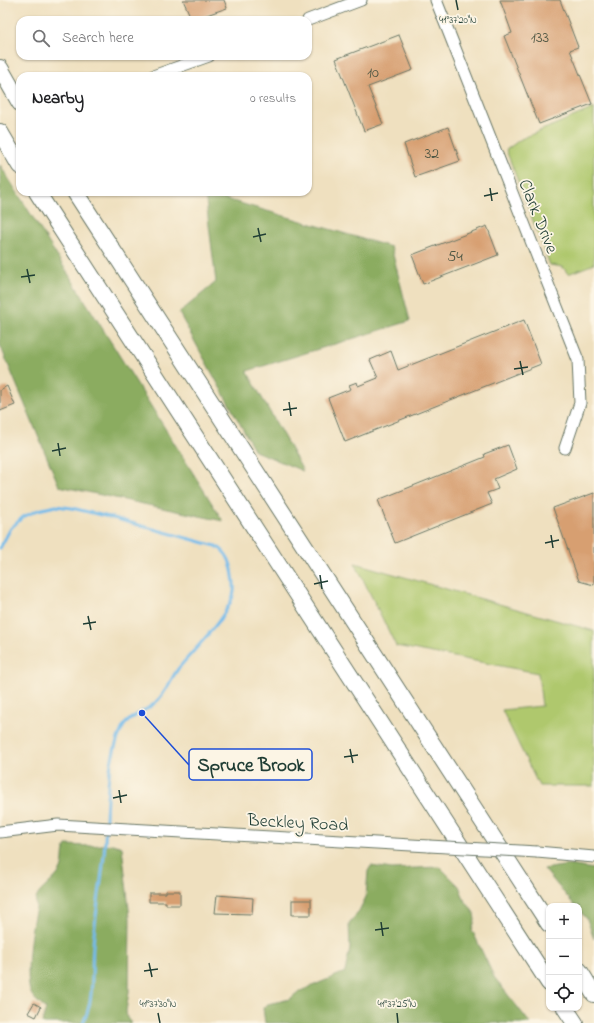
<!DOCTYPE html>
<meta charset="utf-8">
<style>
:root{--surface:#fff;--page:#f2f2f2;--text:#202124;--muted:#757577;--line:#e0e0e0}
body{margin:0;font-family:"Indie Flower",sans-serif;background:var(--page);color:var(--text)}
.controls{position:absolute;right:12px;bottom:12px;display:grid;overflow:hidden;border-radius:8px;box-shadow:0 1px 3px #0004}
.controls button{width:36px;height:36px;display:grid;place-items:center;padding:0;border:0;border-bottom:1px solid var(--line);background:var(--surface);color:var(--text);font:20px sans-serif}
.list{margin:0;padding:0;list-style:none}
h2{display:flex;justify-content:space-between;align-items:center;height:52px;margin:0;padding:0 16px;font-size:17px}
h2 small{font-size:13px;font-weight:400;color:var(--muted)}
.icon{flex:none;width:22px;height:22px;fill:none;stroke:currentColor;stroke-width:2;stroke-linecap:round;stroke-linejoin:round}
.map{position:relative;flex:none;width:594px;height:1023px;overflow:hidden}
.search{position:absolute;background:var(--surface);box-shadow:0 1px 3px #0004;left:16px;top:16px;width:296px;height:44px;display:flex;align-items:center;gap:10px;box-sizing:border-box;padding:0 14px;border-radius:12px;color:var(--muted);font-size:15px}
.panel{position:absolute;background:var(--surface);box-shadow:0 1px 3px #0004;left:16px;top:72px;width:296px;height:124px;border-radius:12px}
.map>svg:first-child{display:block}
.green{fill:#afc86d;stroke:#678250}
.forest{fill:#8bac60;stroke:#55744a}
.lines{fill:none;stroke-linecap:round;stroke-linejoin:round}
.stream{stroke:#73bbeb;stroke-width:3}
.building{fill:#d79f71}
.minor-casing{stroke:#687665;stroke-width:13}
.highway-casing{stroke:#687665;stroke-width:18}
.minor{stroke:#fff;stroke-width:11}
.highway{stroke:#fff;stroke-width:16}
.minor-bridge-casing{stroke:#687665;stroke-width:13;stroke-linecap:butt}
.minor-bridge{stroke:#fff;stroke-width:11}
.ticks{fill:none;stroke:#1f3d34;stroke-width:1.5}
.labels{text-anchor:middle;stroke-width:3.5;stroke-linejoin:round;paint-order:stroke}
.number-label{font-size:16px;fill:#4d5643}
.street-label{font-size:18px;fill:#1f3d34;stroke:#fcf5e5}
.ticks-label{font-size:10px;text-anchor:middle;fill:#1f3d34;stroke:#fcf5e5;stroke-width:3.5;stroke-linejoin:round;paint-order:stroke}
.leader{fill:none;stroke:#1d4ed8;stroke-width:1.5}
.callout-dot{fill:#1d4ed8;stroke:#fcf5e5;stroke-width:1.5}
.callout{fill:#fcf5e5;stroke:#1d4ed8;stroke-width:1.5}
.callout-label{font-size:19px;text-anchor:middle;font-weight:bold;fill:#1f3d34}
</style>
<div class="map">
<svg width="594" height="1023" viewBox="0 0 594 1023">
<rect width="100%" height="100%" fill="#fcf5e5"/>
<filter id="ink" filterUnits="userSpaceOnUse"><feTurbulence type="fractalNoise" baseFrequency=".025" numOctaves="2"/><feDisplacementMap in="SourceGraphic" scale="8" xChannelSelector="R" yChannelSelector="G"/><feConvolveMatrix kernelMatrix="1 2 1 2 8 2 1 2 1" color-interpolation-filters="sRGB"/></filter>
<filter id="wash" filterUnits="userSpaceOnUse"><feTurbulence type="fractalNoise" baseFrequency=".012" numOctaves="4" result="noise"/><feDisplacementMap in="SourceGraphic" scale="16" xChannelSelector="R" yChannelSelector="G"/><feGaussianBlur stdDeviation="0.9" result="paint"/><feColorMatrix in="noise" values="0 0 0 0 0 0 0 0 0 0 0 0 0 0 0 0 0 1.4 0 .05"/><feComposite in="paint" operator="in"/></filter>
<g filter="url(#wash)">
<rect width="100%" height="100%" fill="#efe0bf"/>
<g class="green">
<polygon points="594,108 594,264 568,274 563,267 550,265 506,150 521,139"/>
<polygon points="355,563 594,631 594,786 539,786 502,710 542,706 538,673 396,646"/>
</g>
<g class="forest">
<polygon points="0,165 223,521 59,486 0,345"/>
<polygon points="205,193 391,247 410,321 247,371 303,471 255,451 179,313 216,282"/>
<path d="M113,844L122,847L130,918L129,992L126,1011L127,1018L131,1023H42L46,1009C39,1003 33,999 30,991C25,973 31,926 36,908C36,905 35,902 36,899C39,889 54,882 60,871C65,863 61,853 66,845L89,846Z"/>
<polygon points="568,865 594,869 594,939 587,919 579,910 579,906 575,906 544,869"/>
<polygon points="371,866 392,869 440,867 459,886 464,899 474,913 475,920 472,930 494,977 530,1023 265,1023 263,1008 268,1004 290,999 298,992 345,972 350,948 349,923 358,913 366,897 368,871"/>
</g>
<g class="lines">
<path class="stream" d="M0,548L11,528L23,517L38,510L56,506L72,508L113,518L216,546C226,551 230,559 232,570C233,577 235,584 234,591C232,612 192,652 178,669C170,680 166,693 156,702C147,711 129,716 123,727C103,766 108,814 104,855C101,886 95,915 93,946C91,972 95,999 83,1023"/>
</g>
<g id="blocks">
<g class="building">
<polygon points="183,0 224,0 227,8 192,20"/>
<polygon points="500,0 560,0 578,47 570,50 592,104 539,124 504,36 512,33"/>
<polygon points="399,35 413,70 368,87 383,124 364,131 336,59"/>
<polygon points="448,127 460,161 415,177 404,144"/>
<polygon points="487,226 498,255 423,284 412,255"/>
<polygon points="524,320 541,364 345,442 328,398 351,389 349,385 357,382 358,386 378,378 370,360 391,351 398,370"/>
<polygon points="7,386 15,405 0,411 0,390"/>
<polygon points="508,445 517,469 494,479 498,489 487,493 492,504 395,543 378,500 485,457 484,454"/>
<polygon points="594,493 594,585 579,581 553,508"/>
<polygon points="166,891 180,891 180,905 166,905 166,902 149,902 149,893 166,893"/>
<polygon points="217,895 253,898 252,914 215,913"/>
<rect x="292" y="900" width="19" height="15"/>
<polygon points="34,1003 41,1007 36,1017 28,1013"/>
</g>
</g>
</g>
<g filter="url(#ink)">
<use href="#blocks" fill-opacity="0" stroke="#687665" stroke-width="1"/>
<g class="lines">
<g class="minor-casing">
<g id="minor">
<polyline points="436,0 578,360 580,403 565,448"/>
<polyline points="308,20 361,0"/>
<polyline points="153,76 209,56"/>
<polyline points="0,832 58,825 429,846"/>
<polyline points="537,852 594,857"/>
</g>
</g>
<g class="highway-casing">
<g id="highway">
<polyline points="0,68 20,103"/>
<polyline points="0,132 20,166"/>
<polyline points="37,192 549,983"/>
<polyline points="75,192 549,924"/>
<polyline points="579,970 594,994"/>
<polyline points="565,1008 575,1023"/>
</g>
</g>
<use href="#minor" class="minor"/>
<use href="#highway" class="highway"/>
<g class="minor-bridge-casing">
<polyline id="minor-bridge" points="429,846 537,852"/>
</g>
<use href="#minor-bridge" class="minor-bridge"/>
</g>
</g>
<path class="ticks" d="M456,0L458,10M490,188L492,201M484,196L498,193M258,228L261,242M253,237L266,234M27,269L30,283M21,277L35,275M520,361L523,375M514,369L528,367M289,402L291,416M283,410L297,408M58,443L60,456M52,451L66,448M551,535L553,548M545,543L559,540M320,575L322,589M314,584L328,581M88,616L91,630M83,624L96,622M350,749L353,763M344,757L358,755M119,790L121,803M113,798L127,795M381,922L383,936M375,930L389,928M149,963L152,977M144,971L158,969M158,1013L160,1023M397,1013L398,1023"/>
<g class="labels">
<g class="number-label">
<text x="540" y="42">133</text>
<text x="373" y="77">10</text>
<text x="432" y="158">32</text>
<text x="455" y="261">54</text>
</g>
<g class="street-label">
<text transform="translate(539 216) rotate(68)" y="6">Clark Drive</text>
<text transform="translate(298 822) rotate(3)" y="6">Beckley Road</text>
</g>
</g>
<g class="ticks-label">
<text x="458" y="23">41°37'20"N</text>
<text x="158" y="1007">41°37'30"N</text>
<text x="397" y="1007">41°37'25"N</text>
</g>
<path class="leader" d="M142 713L189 765"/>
<circle class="callout-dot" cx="142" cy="713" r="4"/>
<rect class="callout" x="189" y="749" width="123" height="31" rx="4"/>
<g class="callout-label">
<text x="251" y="771">Spruce Brook</text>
</g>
</svg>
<div class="controls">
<button>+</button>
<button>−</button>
<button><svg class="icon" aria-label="locate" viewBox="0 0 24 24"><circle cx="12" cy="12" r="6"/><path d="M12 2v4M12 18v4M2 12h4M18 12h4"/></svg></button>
</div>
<div class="search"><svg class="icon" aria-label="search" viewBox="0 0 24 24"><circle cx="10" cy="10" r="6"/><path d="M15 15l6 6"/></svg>Search here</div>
<section class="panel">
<h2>Nearby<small>0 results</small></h2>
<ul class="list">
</ul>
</section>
</div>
